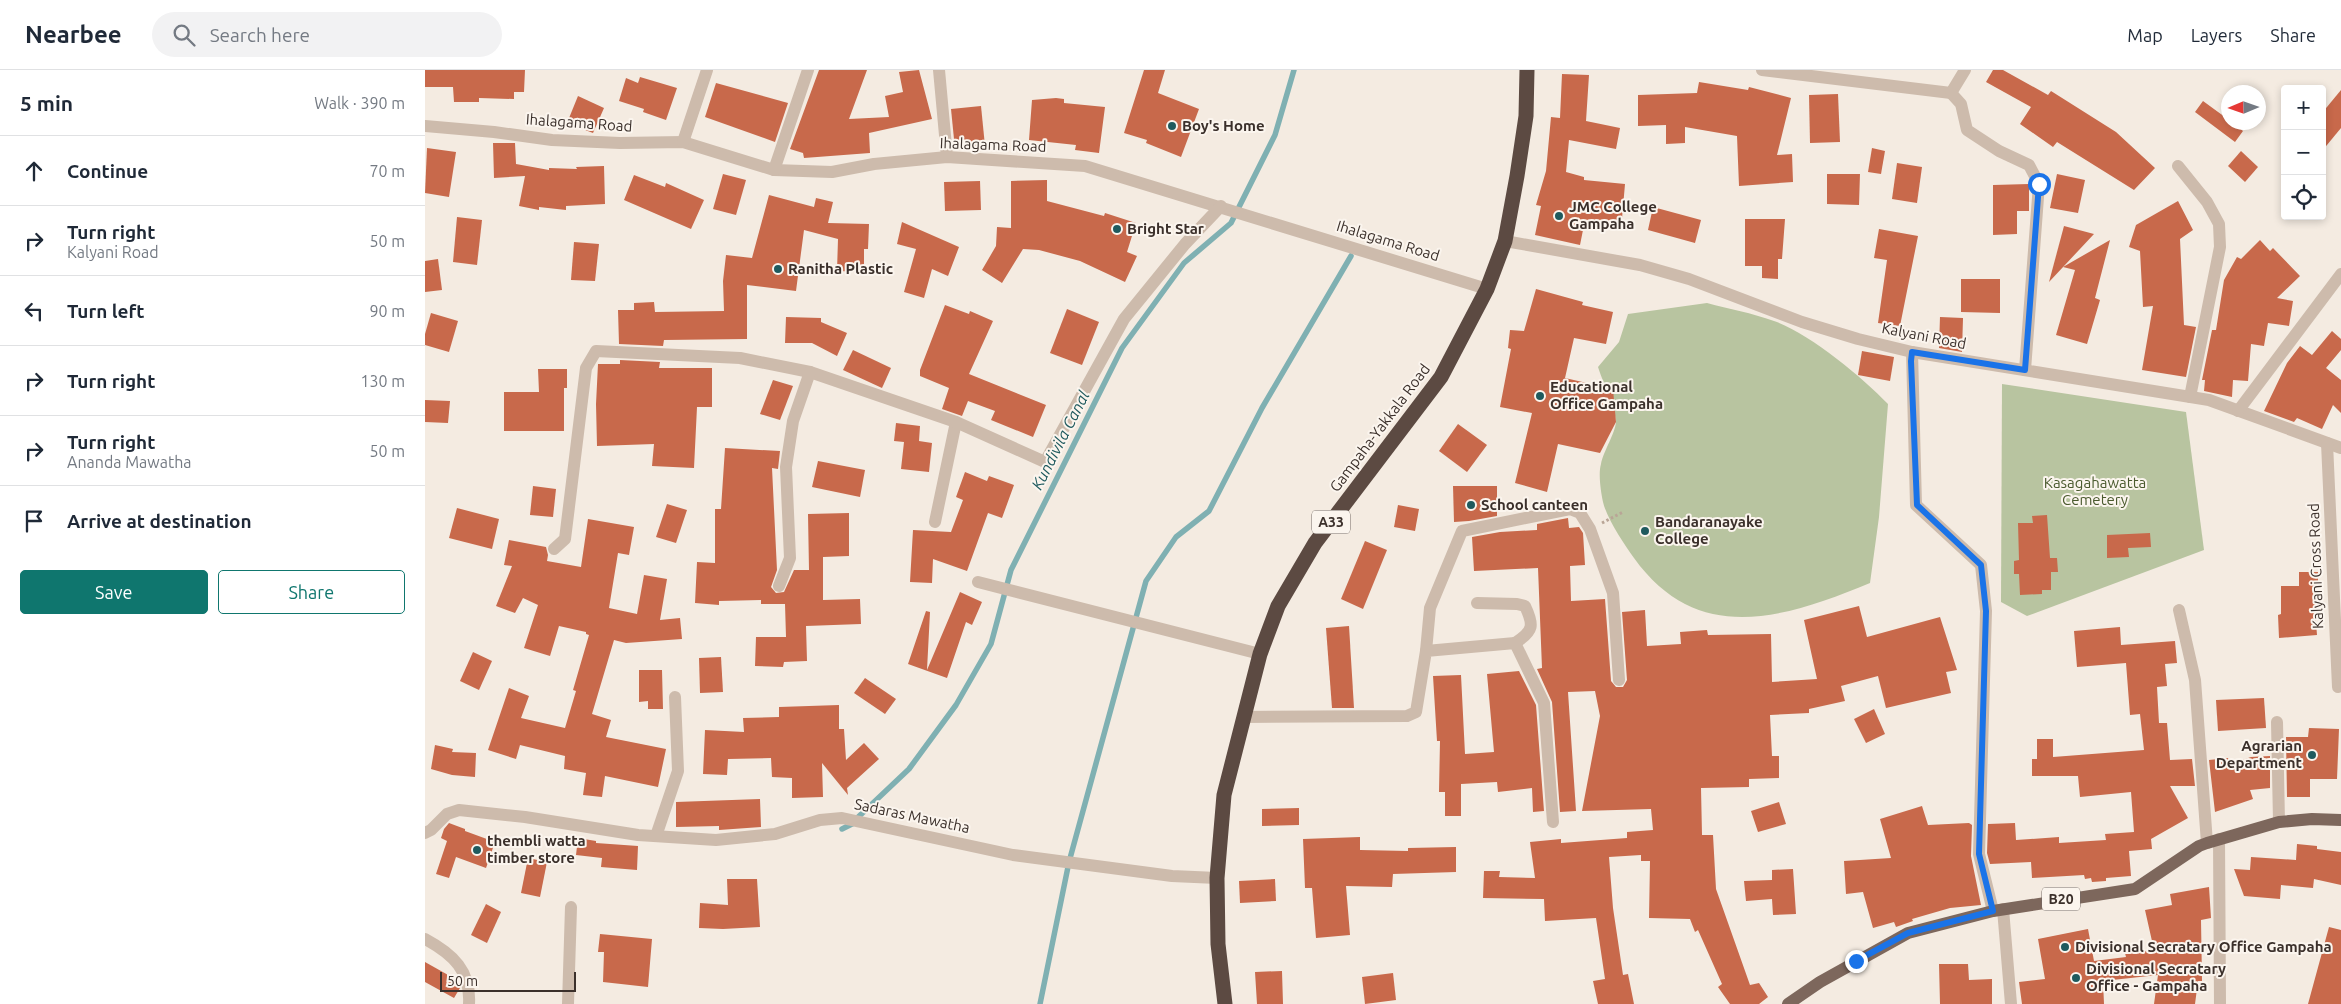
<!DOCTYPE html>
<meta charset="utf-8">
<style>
:root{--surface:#fff;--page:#f2f2f3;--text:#1f2937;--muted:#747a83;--line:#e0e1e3;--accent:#0f766e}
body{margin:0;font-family:Ubuntu,sans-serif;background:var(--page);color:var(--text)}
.controls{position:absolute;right:15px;top:15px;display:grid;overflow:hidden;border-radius:5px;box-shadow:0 2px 8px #0003}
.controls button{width:45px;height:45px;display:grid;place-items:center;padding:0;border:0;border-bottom:1px solid var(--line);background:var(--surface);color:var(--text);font:25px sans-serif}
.compass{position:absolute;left:1796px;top:15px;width:45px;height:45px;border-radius:50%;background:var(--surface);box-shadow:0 2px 8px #0003;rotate:268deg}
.scale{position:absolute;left:15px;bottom:12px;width:136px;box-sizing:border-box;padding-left:5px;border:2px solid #3b302b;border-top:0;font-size:14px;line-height:18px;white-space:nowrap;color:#3b302b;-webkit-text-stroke:4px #fbf5ee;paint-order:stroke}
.stop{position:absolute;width:15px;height:15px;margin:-11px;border:4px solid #1a73e8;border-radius:50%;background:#fff}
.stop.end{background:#1a73e8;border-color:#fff;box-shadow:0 1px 5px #0008}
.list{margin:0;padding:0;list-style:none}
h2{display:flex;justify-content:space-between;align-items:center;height:65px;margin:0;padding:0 20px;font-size:21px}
h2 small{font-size:16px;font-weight:400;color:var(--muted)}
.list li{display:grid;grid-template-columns:32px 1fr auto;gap:15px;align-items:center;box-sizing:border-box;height:70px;padding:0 20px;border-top:1px solid var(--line)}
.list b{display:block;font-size:19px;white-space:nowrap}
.list p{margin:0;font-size:16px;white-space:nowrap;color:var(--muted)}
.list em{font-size:16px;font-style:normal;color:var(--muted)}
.actions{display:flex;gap:10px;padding:15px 20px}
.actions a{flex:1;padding:11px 0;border:1px solid var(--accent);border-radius:5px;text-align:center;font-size:18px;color:var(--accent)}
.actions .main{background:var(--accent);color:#fff}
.icon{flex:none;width:28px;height:28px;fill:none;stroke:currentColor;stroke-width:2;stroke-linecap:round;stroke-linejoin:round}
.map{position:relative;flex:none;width:1916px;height:934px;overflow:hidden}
header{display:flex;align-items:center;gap:30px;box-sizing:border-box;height:70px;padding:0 25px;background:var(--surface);border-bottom:1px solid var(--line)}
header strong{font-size:24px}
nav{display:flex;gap:28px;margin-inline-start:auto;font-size:18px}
.search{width:350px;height:45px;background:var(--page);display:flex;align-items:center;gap:12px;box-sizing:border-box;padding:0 18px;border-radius:28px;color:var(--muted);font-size:19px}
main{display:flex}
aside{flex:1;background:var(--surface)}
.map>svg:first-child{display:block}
.green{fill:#b8c4a0}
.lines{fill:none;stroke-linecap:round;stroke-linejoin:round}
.stream{stroke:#7fb0b2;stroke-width:5.5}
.building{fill:#c8694b}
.path{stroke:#b9a596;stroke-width:3;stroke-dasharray:2.5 2.5;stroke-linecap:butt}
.minor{stroke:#cdbbac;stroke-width:12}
.major{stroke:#7d675c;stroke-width:12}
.highway{stroke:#5c4a42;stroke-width:15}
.route{stroke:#1a73e8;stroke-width:6}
.poi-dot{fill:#1f5a5e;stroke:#fbf5ee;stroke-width:2}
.labels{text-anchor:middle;stroke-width:4;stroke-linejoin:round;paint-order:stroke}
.shield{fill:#fbf5ee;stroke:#756b66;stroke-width:1}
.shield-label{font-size:14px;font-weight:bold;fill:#3b302b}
.street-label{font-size:15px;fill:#3b302b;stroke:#fbf5ee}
.poi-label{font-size:15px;font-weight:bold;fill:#3b302b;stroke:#fbf5ee;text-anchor:start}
.park-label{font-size:15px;fill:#4a5a2e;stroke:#fbf5ee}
.water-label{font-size:16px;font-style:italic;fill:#1f5a5e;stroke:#fbf5ee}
</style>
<header>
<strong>Nearbee</strong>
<div class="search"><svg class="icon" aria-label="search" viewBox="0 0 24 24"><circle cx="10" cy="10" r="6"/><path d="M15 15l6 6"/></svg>Search here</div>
<nav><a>Map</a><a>Layers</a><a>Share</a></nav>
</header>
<main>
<aside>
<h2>5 min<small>Walk · 390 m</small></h2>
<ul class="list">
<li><svg class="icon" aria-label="ahead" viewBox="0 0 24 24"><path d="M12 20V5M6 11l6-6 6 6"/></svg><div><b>Continue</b></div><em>70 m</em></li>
<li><svg class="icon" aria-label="right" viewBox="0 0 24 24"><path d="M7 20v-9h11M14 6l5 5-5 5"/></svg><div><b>Turn right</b><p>Kalyani Road</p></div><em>50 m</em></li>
<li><svg class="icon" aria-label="left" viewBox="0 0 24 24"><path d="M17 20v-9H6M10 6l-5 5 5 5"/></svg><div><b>Turn left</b></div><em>90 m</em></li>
<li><svg class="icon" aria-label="right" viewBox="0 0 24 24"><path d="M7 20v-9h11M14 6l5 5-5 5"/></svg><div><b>Turn right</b></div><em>130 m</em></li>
<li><svg class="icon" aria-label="right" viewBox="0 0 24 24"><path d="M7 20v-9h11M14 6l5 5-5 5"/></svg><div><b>Turn right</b><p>Ananda Mawatha</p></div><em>50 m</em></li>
<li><svg class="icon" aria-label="arrive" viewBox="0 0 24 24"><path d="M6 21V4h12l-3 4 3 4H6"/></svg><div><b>Arrive at destination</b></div></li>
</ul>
<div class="actions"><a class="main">Save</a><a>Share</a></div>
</aside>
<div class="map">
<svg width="1916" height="934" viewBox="0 0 1916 934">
<rect width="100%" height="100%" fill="#f4ebe1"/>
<g class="green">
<path d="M1282,233C1304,239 1327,243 1349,251C1384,263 1437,307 1463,334L1454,447L1445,513C1360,548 1273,577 1209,488C1199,474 1182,449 1178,432C1176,422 1173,404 1176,394C1178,382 1191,362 1191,351C1190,338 1177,310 1173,297L1194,272L1203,244Z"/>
<polygon points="1577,314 1761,342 1779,480 1602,546 1576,532"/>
</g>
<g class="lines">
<g class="stream">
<polyline points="429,751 484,699 531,635 566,574 586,500 697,278 759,193 806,153 850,65 869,0"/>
<polyline points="417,759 429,753"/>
<polyline points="642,792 644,792 721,511 751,467 784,441 837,338 926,186"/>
<polyline points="615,934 644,792"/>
</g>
</g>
<g class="building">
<polygon points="0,0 100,0 99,22 89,22 89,29 54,28 54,32 29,32 28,17 0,17"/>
<polygon points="394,0 442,0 424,49 464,47 460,26 478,22 474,2 494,0 507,49 444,63 445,83 379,88 378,83 365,79"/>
<polygon points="719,0 740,0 733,23 774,39 756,87 721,73 722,70 699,63"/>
<polygon points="1568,0 1578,0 1623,25 1626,21 1691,62 1730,98 1709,120 1632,72 1628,77 1595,54 1606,37 1561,12"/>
<polygon points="1137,4 1164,5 1161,51 1195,58 1191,79 1144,70 1141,102 1159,107 1159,110 1200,114 1196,160 1159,155 1155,175 1110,165 1116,136 1111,135 1121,101 1126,47 1135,48"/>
<polygon points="215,7 252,18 241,50 218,42 219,39 194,31 201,8 213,13"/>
<polygon points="1274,12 1323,20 1324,17 1366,28 1352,85 1367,84 1368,112 1314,116 1312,66 1260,57 1260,73 1241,74 1241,55 1213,56 1213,25 1272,23"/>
<polygon points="291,13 363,33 350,72 280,47"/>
<polygon points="1916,20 1916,58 1897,81 1897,43"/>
<polygon points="1413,24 1415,72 1385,73 1384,25"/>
<polygon points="153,26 179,38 168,63 142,53"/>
<polygon points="631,28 639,29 639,33 680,37 674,83 650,80 651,75 604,70 607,30"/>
<polygon points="1778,31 1804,50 1804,52 1807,52 1818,61 1810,72 1770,42"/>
<polygon points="556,36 560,76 530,79 526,39"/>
<polygon points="68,73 90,73 91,94 124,100 124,98 152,99 151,97 179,96 180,134 141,136 141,140 114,137 114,140 94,136 100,106 69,108"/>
<polygon points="2,78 31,82 24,127 0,123"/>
<polygon points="1447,78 1460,81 1456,104 1443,102"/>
<polygon points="1816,81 1833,97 1820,112 1803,96"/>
<polygon points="1472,93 1497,97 1492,133 1467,129"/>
<polygon points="298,104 321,110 311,145 288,139"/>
<polygon points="1402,104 1435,104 1434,135 1402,134"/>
<polygon points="1632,104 1660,110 1653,143 1625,138"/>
<polygon points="209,105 240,117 241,113 279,130 266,159 199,130"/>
<polygon points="622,110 622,131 679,146 680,143 711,153 702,182 712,186 700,212 655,191 614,180 598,179 577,213 557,200 571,176 572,157 586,158 586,111"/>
<polygon points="555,111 556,140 520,141 519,112"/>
<polygon points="1604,114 1604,141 1592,141 1592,164 1568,165 1568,115"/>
<polygon points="344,125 389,137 391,128 408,132 403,153 444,154 443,179 439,179 439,202 412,201 413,169 379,160 371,221 322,215 322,269 239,270 238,276 194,274 193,240 209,240 209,233 229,232 230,242 299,241 298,211 301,185 327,188"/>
<polygon points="1753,131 1768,160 1755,169 1759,255 1771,257 1761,307 1717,300 1728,236 1718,237 1715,181 1704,177 1711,155"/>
<polygon points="1228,137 1276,150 1270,173 1223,160"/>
<polygon points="32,147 57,150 52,195 28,192"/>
<polygon points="1320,149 1360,149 1357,189 1353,189 1353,209 1337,208 1337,196 1320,196"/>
<polygon points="477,152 534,177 523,206 507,199 499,228 479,222 491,179 472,174"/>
<polygon points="1639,156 1669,164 1624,212"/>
<polygon points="1454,159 1493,166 1475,256 1453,253 1462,190 1449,188"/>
<polygon points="1685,170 1670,228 1675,230 1662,274 1631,265 1650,200 1638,197"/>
<polygon points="1835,170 1845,181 1848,178 1875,206 1852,228 1868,231 1864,256 1843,253 1839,276 1826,274 1823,311 1808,310 1807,327 1779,321 1780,310 1777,310 1787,260 1791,260 1799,210 1812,187 1816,189"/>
<polygon points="149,172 174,174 170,211 146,210"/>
<polygon points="13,189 17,220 0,222 0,191"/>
<polygon points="1536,209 1575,209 1575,243 1536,242"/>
<polygon points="1111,219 1158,232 1157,235 1188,242 1181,274 1149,268 1140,308 1188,319 1191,352 1175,383 1133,374 1122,422 1090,413 1107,343 1075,337 1086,279 1083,278 1085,260 1099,261"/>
<polygon points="520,235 544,244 545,241 568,251 544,304 621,335 608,367 566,350 570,341 543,331 537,346 517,339 524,318 495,306 495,300"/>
<polygon points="642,239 674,252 657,295 625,283"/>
<polygon points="6,243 33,251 24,282 0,275 0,264"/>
<polygon points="361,247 396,248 396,252 422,263 412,286 387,273 360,273"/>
<polygon points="1515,247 1538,248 1537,282 1514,278"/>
<polygon points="1907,261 1916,269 1916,280 1901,298 1916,310 1916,343 1908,335 1897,359 1872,348 1869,352 1839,341 1862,293 1875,276 1887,285"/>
<polygon points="428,280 466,298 457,318 418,300"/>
<polygon points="1437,281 1469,287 1465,311 1433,305"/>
<polygon points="195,290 235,292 234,298 287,298 287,337 272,337 269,398 227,396 229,374 172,376 171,334 173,294 195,294"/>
<polygon points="113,299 142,299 142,318 139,318 139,361 79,361 79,322 114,322"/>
<polygon points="348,310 368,316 355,350 335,344"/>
<polygon points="0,330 25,331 23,353 0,352"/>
<polygon points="471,353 495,356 494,371 507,373 504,402 476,399 479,372 469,371"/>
<polygon points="1033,354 1062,375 1042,402 1014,381"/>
<polygon points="300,378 355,381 353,399 347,398 352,500 346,517 351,523 359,522 369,500 384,500 383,444 424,443 424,486 398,487 398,530 435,529 436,554 381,556 382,591 359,592 358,597 330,596 331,567 361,567 360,534 336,534 336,530 294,531 294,535 270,533 272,492 290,493 290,439 296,439"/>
<polygon points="393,391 440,400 435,427 387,417"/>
<polygon points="540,402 562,411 564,406 589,415 577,448 563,443 542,501 508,489 507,513 485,512 488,460 526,462 538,430 531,427"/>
<polygon points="108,416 131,419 128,447 105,445"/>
<polygon points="1028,416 1072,416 1072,446 1044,451 1029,452"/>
<polygon points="242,434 262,440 251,473 231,467"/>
<polygon points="973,435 994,439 990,461 969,457"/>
<polygon points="32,438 74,449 67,479 24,468"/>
<polygon points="1622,445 1625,488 1632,488 1633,502 1626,502 1626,520 1617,520 1617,524 1595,525 1594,504 1589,504 1589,491 1594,490 1593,453 1608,453 1607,446"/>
<polygon points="1143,448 1144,458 1154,457 1158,463 1160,495 1145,496 1146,531 1180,529 1186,611 1191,617 1198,617 1202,610 1197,542 1220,540 1222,576 1256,574 1255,562 1282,560 1283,565 1346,564 1347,612 1392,609 1379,550 1434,536 1442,567 1515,547 1532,600 1521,602 1526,623 1461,638 1453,606 1416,616 1420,631 1384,639 1384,643 1345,645 1347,686 1354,686 1354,708 1324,709 1324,717 1276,718 1277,765 1288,765 1291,819 1325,915 1334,913 1343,927 1334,934 1305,934 1293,917 1297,914 1273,860 1270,862 1265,849 1224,848 1225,791 1216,791 1216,785 1184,787 1188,838 1198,905 1203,904 1209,934 1173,934 1168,911 1180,909 1171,848 1120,851 1119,829 1058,828 1059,801 1075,801 1074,807 1110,808 1105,772 1136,769 1136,773 1202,768 1202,762 1228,760 1226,739 1157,741 1175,646 1170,621 1143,622 1151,741 1135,742 1127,632 1112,599 1117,598 1113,498 1049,501 1047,467 1075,462 1112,460 1112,454"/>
<polygon points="163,449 209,457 204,485 193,483 184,538 212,544 219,505 242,509 235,550 255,548 257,569 201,573 189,570 167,644 186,650 181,667 241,679 233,717 180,706 177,727 158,725 161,703 139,699 140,686 95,675 91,689 63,680 84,618 104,626 96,648 140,658 151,621 148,620 164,565 161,564 161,562 134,556 125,586 99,578 113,535 98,528 90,543 71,536 87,496 79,495 84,470 121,477 123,485 122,491 156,497"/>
<polygon points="1725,463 1726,477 1703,478 1704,487 1682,488 1682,465"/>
<polygon points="940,471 962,480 938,539 916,529"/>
<polygon points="1874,502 1893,502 1893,540 1890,540 1892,565 1854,568 1853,545 1856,544 1856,516 1874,516"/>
<polygon points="535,522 557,532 547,555 541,552 522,608 483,594 501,541 505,542 502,600"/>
<polygon points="924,556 929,638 907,638 901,558"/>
<polygon points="1695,557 1696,575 1750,571 1752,593 1740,594 1742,616 1732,617 1734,653 1742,653 1745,690 1767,689 1770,716 1745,716 1763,748 1726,769 1727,779 1704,781 1706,806 1681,808 1681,811 1667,812 1666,808 1660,809 1659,805 1607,808 1606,792 1565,794 1562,783 1563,754 1590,753 1591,770 1634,767 1634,773 1681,770 1680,764 1709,762 1706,722 1655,727 1653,706 1607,706 1607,689 1612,689 1612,669 1628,669 1628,687 1719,680 1715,644 1705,645 1701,593 1652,597 1649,561"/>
<polygon points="48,582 67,591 54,620 35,611"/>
<polygon points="296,587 298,622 275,623 274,588"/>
<polygon points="214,600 237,600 238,639 223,639 223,631 214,632"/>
<polygon points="1094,601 1111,635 1119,741 1108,742 1107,718 1073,722 1072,712 1036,714 1036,746 1020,746 1020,722 1014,722 1015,671 1012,671 1008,606 1036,605 1040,684 1069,682 1062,604"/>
<polygon points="440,608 471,629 460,644 429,623"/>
<polygon points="1839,628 1841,658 1793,661 1791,630"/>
<polygon points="414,635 414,659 419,659 421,690 439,673 454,689 422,718 423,725 397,693 398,727 367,728 367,708 347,707 346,688 303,689 302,705 278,704 280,660 319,662 318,648 354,647 354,637"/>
<polygon points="1449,639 1460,664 1441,673 1429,649"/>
<polygon points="1884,658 1914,659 1912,709 1885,709 1885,727 1862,727 1861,667 1883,667"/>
<polygon points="10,675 28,679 27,682 51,683 50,707 27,705 6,699"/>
<polygon points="1845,686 1845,718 1825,720 1828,729 1790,742 1784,690 1803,688 1805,694 1826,687"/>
<polygon points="335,729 336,757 294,760 294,756 251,757 251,732"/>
<polygon points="1354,732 1361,754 1333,762 1326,741"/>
<polygon points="1497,736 1503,755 1544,753 1547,755 1546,786 1556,835 1525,838 1487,849 1488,851 1471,857 1469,852 1448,858 1438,822 1421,824 1419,791 1466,788 1455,749"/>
<polygon points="874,738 874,755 837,756 837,739"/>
<polygon points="24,753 40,759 40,761 70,772 61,798 31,787 24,808 11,804 22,771 16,768 19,759"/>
<polygon points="935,767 935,780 983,781 983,778 1031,777 1031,802 968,804 967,817 921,816 925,865 891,868 887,818 880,818 878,769"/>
<polygon points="153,768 171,771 171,773 213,776 212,800 176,797 177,788 151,785"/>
<polygon points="1872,774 1892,776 1892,779 1916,782 1916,815 1889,809 1888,818 1856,815 1855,829 1819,826 1809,799 1825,800 1826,787 1871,790"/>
<polygon points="103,788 122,792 115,827 96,823"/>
<polygon points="1368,799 1371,844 1348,845 1347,829 1321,831 1319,811 1347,810 1347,800"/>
<polygon points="302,809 332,809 335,857 298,859 274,858 275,833 303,835"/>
<polygon points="850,809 851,831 815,833 814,811"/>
<polygon points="1784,817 1786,848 1776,850 1777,911 1773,911 1770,934 1729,934 1733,905 1678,911 1679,934 1597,934 1594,912 1620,909 1613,869 1663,859 1669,891 1701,887 1700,883 1729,880 1720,840 1747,835 1745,824"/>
<polygon points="61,834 76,842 62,873 46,865"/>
<polygon points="1904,857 1916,860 1916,934 1883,934"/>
<polygon points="175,864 227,869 223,917 178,912 179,882 173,882"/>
<polygon points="0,892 32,910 35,918 29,928 0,912"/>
<polygon points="1514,894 1543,894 1544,910 1567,909 1567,934 1515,934"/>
<polygon points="857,901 858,934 832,934 830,902"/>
<polygon points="968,903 971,930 940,934 937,907"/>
</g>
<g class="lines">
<polyline class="path" points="1177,453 1198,442"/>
<g class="minor">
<polyline points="514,0 522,87"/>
<polyline points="1337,0 1526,23 1540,0"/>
<polyline points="1526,23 1536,34 1542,60 1574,81 1604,95 1614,114 1600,300"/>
<polyline points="0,56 69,62 127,70 195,73 258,72 349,100 407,102 449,94 522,87 660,96 1062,219"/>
<polyline points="258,72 282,0"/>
<polyline points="1753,96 1782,132 1794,154 1795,177 1765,327"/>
<polyline points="349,100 383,0"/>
<polyline points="1080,171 1215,195 1264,209 1377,252 1433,269 1487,282 1784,330 1916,378"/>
<polyline points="1487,282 1491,435 1556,495 1561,541 1554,784 1568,841"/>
<polyline points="1813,341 1916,204"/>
<polyline points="1902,373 1913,617"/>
<polyline points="510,452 531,352"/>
<polyline points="129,479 140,469 161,298 171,281 315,288 385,302 531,352 620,392 699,249 760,174 796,136"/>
<polyline points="553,512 835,584"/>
<polyline points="354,516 365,488 361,397 368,351 385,302"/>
<path d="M1052,533L1092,534L1100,536C1109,555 1109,561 1090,573"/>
<polyline points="1754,540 1770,610 1782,773"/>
<polyline points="1001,581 1005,538 1037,461 1145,439 1155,443 1165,459 1188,523 1194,610"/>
<polyline points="818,647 982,646 991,642 1001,581 1090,573 1119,633 1128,752"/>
<polyline points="1852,652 1854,752"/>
<polyline points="0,763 6,760 22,744 34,740 100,747 213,765 291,770 350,764 395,750 417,748 588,785 747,806 792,808"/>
<polyline points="231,766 253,701 250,627"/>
<polyline points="1794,769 1795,934"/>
<polyline points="1578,839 1586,934"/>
<path d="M0,869C28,884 46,901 44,934"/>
<polyline points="143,934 146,837"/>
</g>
<polyline class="major" points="1363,934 1395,912 1483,863 1568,841 1710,819 1774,776 1782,773 1854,752 1887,749 1916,750"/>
<polyline class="highway" points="800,934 793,874 792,808 799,725 835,584 853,536 890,473 1016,307 1062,219 1080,171 1092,106 1101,46 1102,0"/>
</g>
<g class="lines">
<polyline class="route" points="1431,891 1483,863 1568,841 1554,784 1561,541 1556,495 1492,435 1486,291 1487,282 1600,300 1614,114"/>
</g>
<g class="poi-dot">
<circle cx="747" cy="56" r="5"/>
<circle cx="1134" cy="146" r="5"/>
<circle cx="692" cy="159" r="5"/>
<circle cx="353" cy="199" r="5"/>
<circle cx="1115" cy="326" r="5"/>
<circle cx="1046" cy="435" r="5"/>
<circle cx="1220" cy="461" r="5"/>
<circle cx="1887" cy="685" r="5"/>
<circle cx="52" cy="780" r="5"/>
<circle cx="1640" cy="877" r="5"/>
<circle cx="1651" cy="908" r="5"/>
</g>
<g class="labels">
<g class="shield">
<rect x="887" y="440.5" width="38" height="23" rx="4"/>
<rect x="1617" y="817.5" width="38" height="23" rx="4"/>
</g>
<g class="shield-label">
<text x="906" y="457">A33</text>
<text x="1636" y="834">B20</text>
</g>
<g class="street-label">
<text transform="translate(154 53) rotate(4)" y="5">Ihalagama Road</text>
<text transform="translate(568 75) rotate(2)" y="5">Ihalagama Road</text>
<text transform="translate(963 171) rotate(17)" y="5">Ihalagama Road</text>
<text transform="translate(1499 266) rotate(11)" y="5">Kalyani Road</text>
<text transform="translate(955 358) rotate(-53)" y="5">Gampaha-Yakkala Road</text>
<text transform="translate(1891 496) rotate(-92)" y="5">Kalyani Cross Road</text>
<text transform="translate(487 746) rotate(12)" y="5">Sadaras Mawatha</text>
</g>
<g class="poi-label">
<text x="757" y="61">Boy's Home</text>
<text x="1144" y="142">JMC College<tspan x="1144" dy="17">Gampaha</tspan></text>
<text x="702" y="164">Bright Star</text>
<text x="363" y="204">Ranitha Plastic</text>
<text x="1125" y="322">Educational<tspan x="1125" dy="17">Office Gampaha</tspan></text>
<text x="1056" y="440">School canteen</text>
<text x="1230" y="457">Bandaranayake<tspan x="1230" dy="17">College</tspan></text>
<text x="1877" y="681" text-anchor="end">Agrarian<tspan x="1877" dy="17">Department</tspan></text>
<text x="62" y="776">thembli watta<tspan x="62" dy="17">timber store</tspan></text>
<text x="1650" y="882">Divisional Secratary Office Gampaha</text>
<text x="1661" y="904">Divisional Secratary<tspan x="1661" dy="17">Office - Gampaha</tspan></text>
</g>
<g class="park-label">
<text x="1670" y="418">Kasagahawatta<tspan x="1670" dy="17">Cemetery</tspan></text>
</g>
<g class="water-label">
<text transform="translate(635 370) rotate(-63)" y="6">Kundivila Canal</text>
</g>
</g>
</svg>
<div class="controls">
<button>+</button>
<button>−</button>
<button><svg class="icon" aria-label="locate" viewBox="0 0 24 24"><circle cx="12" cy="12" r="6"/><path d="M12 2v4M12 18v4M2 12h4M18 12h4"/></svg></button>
</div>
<svg class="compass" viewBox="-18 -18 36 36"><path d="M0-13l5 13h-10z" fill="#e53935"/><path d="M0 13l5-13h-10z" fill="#747a83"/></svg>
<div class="scale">50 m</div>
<div class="stop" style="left:1614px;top:114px"></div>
<div class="stop end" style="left:1431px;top:891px"></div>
</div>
</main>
